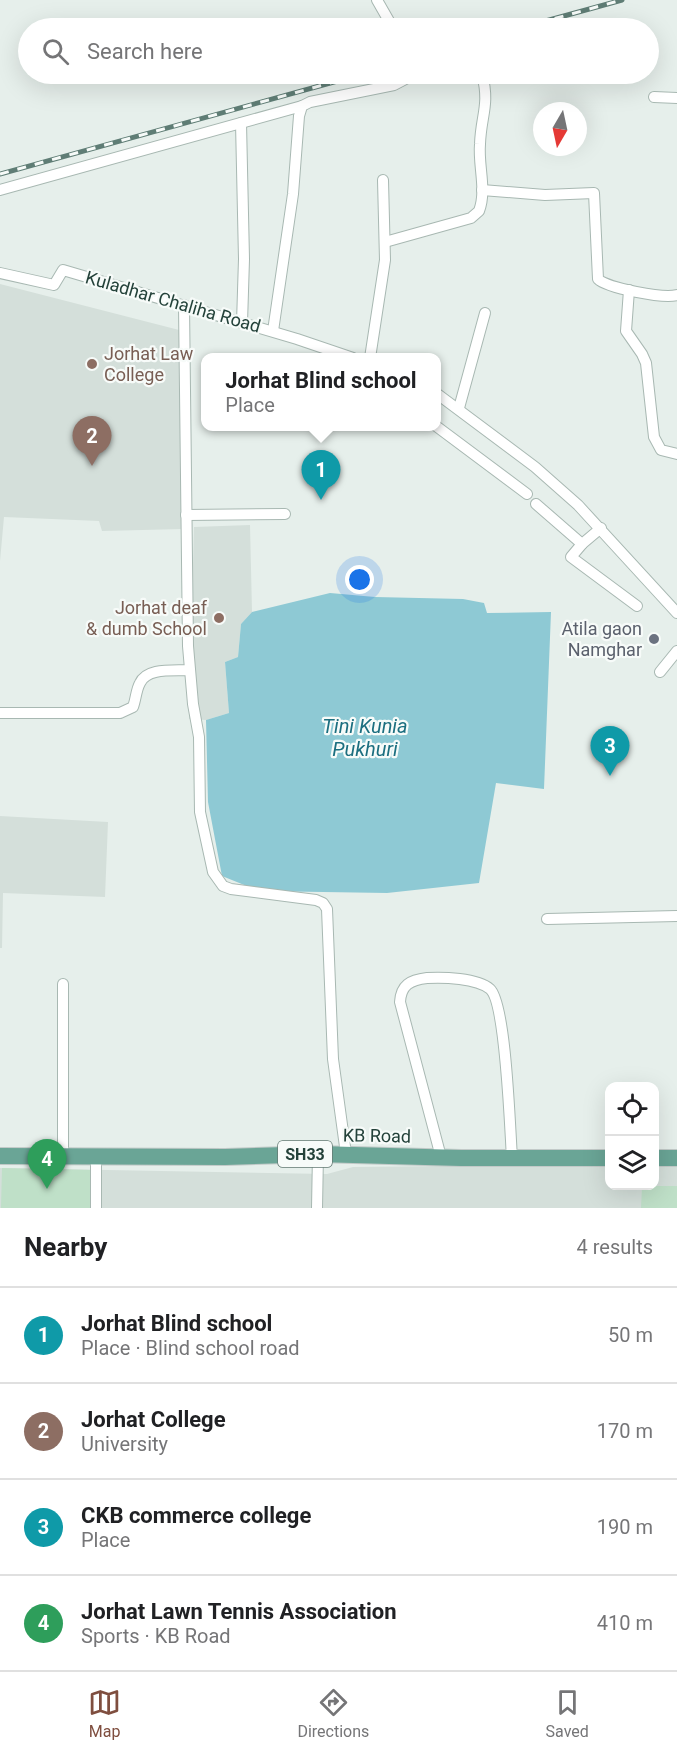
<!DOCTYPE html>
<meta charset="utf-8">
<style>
:root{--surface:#fff;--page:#f6f6f6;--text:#202124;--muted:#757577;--line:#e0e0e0;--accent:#7f4e3f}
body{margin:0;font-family:Roboto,sans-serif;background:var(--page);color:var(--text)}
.controls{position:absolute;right:18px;bottom:18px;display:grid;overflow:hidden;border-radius:12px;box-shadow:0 6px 24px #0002}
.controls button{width:54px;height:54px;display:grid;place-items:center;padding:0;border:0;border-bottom:2px solid var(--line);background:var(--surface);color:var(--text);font:30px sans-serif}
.compass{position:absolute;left:533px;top:102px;width:54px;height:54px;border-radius:50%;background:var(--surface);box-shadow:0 6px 24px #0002;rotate:189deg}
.you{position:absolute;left:360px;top:580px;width:21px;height:21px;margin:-15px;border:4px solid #fff;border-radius:50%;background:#1a73e8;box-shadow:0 0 0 9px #1a73e833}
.badge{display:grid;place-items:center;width:39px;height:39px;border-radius:50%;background:var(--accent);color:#fff;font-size:20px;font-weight:700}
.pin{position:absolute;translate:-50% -50px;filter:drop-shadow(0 2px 3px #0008)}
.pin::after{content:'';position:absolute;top:32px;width:21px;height:18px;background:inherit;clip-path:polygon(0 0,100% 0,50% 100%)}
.popup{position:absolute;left:201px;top:353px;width:240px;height:78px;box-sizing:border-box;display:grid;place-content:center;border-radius:12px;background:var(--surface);filter:drop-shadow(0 2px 4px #0005);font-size:20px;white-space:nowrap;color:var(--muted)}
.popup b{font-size:22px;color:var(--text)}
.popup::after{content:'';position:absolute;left:50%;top:100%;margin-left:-12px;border:12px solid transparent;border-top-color:var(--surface)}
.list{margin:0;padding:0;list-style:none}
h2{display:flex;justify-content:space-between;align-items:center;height:78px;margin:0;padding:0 24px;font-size:26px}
h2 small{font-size:20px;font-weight:400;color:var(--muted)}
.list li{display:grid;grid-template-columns:39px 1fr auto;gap:18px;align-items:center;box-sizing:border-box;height:96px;padding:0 24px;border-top:2px solid var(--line)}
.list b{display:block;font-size:22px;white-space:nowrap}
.list p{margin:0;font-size:20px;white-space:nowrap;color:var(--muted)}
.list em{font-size:20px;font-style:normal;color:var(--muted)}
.icon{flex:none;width:33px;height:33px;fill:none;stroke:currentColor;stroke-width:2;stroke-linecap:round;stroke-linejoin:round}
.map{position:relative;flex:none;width:677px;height:1208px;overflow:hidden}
.search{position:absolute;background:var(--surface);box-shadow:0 6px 24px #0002;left:18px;right:18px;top:18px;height:66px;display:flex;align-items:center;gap:15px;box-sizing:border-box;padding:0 21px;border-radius:33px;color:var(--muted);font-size:22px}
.sheet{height:462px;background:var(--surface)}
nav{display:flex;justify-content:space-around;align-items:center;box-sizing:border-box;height:84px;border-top:2px solid var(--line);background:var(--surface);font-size:16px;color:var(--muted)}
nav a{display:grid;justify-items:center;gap:3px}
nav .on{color:var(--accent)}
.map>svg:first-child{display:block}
.built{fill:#d4dfda}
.green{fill:#bfe0c8}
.water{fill:#8ec9d4}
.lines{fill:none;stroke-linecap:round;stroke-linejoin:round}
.minor-casing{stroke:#a8b8b2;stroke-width:12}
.primary-casing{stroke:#c2cac8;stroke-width:18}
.minor{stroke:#fff;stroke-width:10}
.primary{stroke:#6aa596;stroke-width:16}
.rail-casing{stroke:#5f7d75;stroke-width:5}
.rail{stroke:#f7fbf9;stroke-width:3;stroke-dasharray:9;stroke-linecap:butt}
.education-dot{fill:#8d6e63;stroke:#f7fbf9;stroke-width:2}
.worship-dot{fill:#6b7280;stroke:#f7fbf9;stroke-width:2}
.labels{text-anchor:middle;stroke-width:4.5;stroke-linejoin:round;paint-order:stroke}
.shield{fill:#f7fbf9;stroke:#637a73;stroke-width:1.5}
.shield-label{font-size:16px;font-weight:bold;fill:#24423a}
.street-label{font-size:18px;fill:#24423a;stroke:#f7fbf9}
.education-label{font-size:18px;fill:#785e54;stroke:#f7fbf9;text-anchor:start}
.worship-label{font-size:18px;fill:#5b616d;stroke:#f7fbf9;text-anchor:end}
.water-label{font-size:20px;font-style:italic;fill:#1c6f80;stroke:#f7fbf9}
</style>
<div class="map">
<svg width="677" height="1208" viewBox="0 0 677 1208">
<rect width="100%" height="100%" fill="#e6efeb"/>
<g class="built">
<polygon points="0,284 183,331 183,529 102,531 99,521 4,517 0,561"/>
<polygon points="250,525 252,612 241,624 238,657 225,662 229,713 206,720 189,719 194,527"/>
<polygon points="0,816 108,822 105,897 3,893 2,948 0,948"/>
<polygon points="545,1165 609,1165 610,1186 654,1186 655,1165 677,1166 677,1208 0,1208 0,1168 327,1174 353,1167"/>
</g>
<g class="green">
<polygon points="2,1168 93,1170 93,1208 1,1208"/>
<polygon points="642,1186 677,1186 677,1208 641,1208"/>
</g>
<polygon class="water" points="330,593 375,597 463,599 484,603 487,613 551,612 544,789 496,783 479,883 387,893 259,891 222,876 208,802 206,720 229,713 225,662 238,657 241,624 252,612"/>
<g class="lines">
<g class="minor-casing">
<g id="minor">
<polyline points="377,0 389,21"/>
<polyline points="654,97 677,98"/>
<polyline points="241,123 244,259 242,323"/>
<polyline points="0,190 302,106"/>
<path d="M482,190L545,195L594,193L598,279C607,288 664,299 677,295"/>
<path d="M385,242L471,218L479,211C487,190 478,166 480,144C481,115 490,105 482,74"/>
<polyline points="0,273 54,285 63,270 297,339 353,358"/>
<polyline points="629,290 626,331 642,354 646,363 654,437 661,450 677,454"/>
<polyline points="184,305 188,646 193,704 199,737 200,812 213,872 223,886 231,889 316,900 323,903 327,909 333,1059 346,1154"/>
<polyline points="273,331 293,194 299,116 302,106 310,102 394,85 415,74"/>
<polyline points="370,358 385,260 383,180"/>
<polyline points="436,393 535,467 578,505 677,613"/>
<polyline points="459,408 485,313"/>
<polyline points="436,426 527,494"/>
<polyline points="536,504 582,544 601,528"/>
<polyline points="186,515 285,514"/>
<polyline points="582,544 571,557 637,606"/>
<polyline points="660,672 677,651"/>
<path d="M0,713H120L133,707C136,699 136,690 140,683C147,667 174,671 189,670"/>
<polyline points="547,919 677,916"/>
<polyline points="63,1157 63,984"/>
<path d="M441,1157L400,1002C401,985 410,980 427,978C443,977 477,978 490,989C506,1003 510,1130 512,1158"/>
<polyline points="96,1208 96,1157"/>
<polyline points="317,1208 318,1154"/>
</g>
</g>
<g class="primary-casing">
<g id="primary">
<polyline points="0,1156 225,1157 318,1154 461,1158 610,1158"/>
<polyline points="654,1158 677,1158"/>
</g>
</g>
<use href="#minor" class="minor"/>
<use href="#primary" class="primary"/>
<g class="rail-casing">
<g id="rail">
<polyline points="520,28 622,0"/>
<polyline points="0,174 363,74"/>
</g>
</g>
<use href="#rail" class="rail"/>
</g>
<g class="education-dot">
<circle cx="92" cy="364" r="6"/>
<circle cx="219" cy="618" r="6"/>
</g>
<circle class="worship-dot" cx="654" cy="639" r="6"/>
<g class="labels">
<rect class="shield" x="278" y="1141" width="54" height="26" rx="4.5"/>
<g class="shield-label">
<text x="305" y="1160">SH33</text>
</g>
<g class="street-label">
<text transform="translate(173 302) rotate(16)" y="6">Kuladhar Chaliha Road</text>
<text transform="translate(377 1136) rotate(1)" y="6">KB Road</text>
</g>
<g class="education-label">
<text x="104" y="360">Jorhat Law<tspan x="104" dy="21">College</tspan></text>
<text x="207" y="614" text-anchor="end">Jorhat deaf<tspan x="207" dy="21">&amp; dumb School</tspan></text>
</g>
<g class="worship-label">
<text x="642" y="635">Atila gaon<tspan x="642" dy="21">Namghar</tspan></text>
</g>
<g class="water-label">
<text x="365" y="733">Tini Kunia<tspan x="365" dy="23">Pukhuri</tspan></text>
</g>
</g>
</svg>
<div class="controls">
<button><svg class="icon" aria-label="locate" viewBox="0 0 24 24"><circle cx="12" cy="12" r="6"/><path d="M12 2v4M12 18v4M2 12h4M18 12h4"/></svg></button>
<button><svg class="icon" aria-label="layers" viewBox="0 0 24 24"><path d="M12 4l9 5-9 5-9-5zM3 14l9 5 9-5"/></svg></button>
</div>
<svg class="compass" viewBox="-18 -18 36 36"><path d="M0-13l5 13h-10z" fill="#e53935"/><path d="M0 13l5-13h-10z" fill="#757577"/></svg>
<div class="you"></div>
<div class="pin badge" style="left:321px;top:500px;background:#0f9aa8">1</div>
<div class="popup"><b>Jorhat Blind school</b>Place</div>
<div class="pin badge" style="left:92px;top:466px;background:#8d6e63">2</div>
<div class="pin badge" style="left:610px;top:776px;background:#0f9aa8">3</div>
<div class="pin badge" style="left:47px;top:1189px;background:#2e9e5b">4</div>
<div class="search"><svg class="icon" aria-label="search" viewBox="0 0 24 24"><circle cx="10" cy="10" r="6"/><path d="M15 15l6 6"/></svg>Search here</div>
</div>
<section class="sheet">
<h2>Nearby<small>4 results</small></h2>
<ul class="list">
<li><span class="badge" style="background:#0f9aa8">1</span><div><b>Jorhat Blind school</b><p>Place · Blind school road</p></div><em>50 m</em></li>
<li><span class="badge" style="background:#8d6e63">2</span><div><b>Jorhat College</b><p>University</p></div><em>170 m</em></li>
<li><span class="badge" style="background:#0f9aa8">3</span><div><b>CKB commerce college</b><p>Place</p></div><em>190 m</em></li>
<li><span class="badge" style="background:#2e9e5b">4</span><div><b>Jorhat Lawn Tennis Association</b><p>Sports · KB Road</p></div><em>410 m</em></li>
</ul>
</section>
<nav>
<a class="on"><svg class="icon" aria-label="map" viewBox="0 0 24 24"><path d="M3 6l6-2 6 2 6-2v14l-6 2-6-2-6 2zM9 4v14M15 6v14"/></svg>Map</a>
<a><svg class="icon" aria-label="directions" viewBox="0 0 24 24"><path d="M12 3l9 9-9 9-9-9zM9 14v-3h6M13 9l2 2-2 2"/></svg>Directions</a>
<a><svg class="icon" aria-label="saved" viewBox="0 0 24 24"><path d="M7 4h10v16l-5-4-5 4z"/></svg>Saved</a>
</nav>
